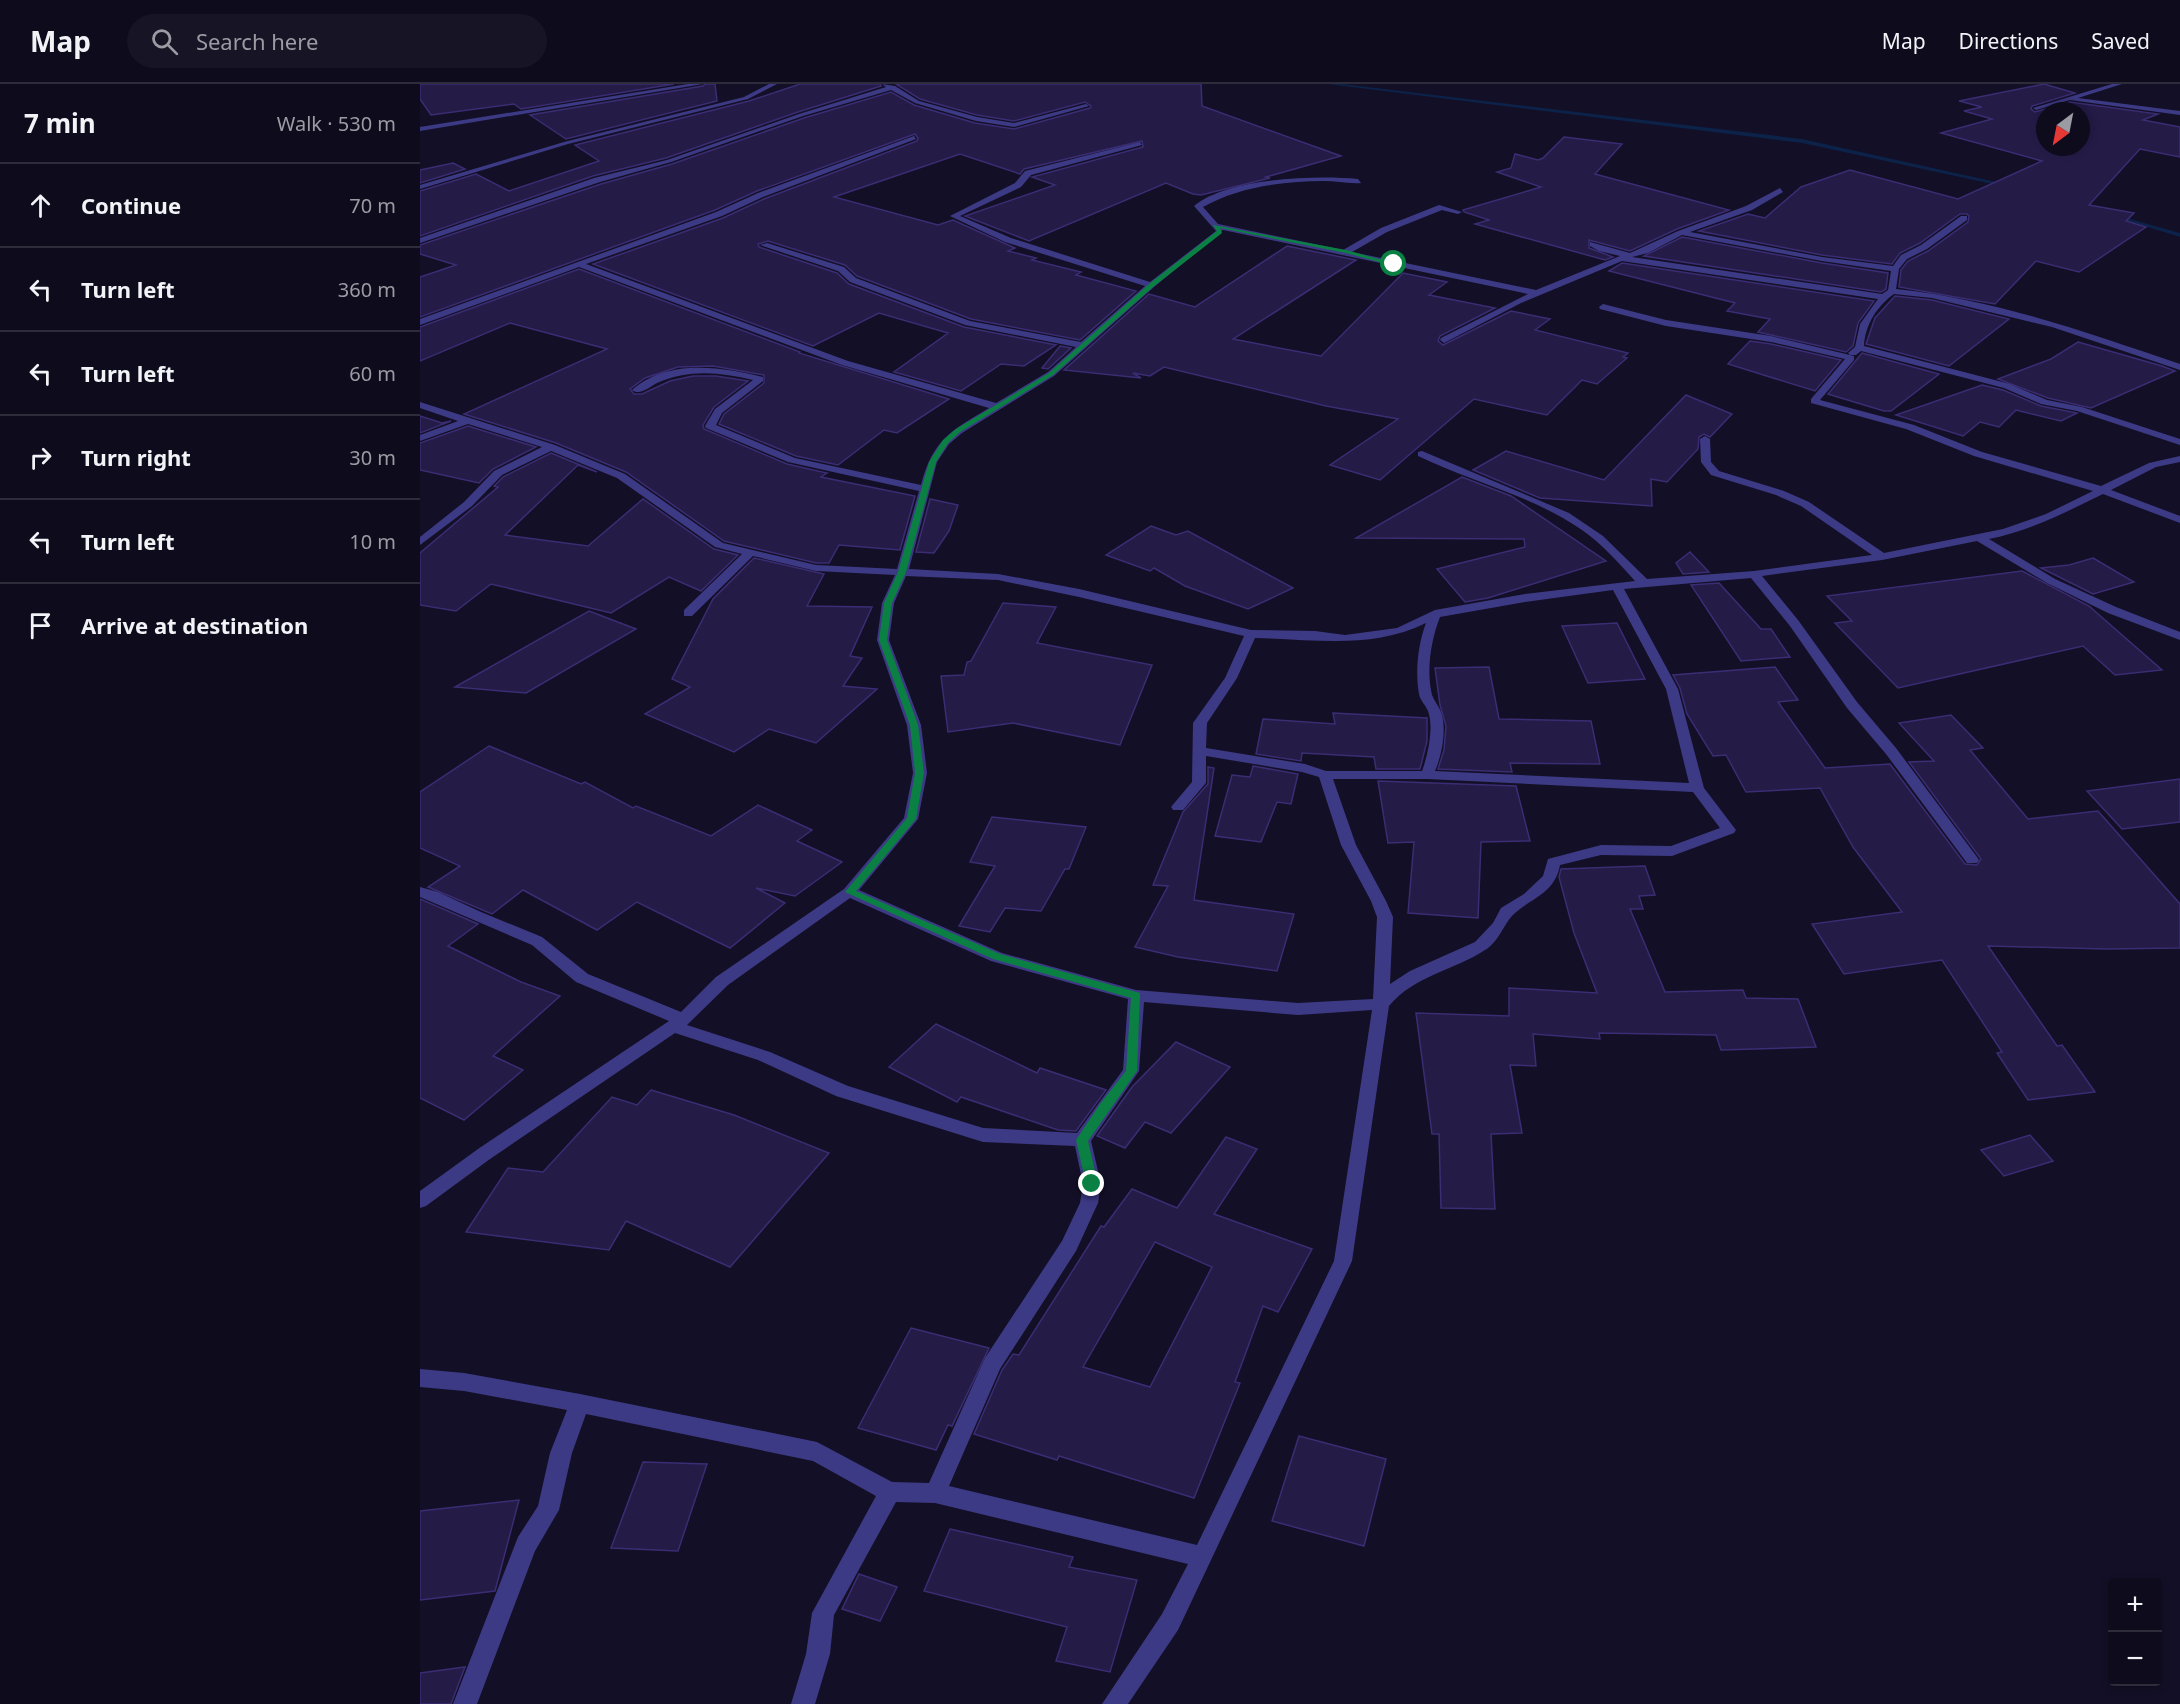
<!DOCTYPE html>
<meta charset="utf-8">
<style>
:root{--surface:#0e0b1c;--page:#171425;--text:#f1f3f6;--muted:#9b9ba3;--line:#2e2b3b}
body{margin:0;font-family:"Noto Sans",sans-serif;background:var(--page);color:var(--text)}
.controls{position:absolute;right:18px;bottom:18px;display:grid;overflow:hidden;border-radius:6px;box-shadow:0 3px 9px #0003}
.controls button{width:54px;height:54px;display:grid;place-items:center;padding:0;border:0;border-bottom:2px solid var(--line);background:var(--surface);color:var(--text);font:30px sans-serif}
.compass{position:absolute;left:1616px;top:18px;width:54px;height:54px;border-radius:50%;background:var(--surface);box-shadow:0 3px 9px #0003;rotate:212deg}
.stop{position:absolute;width:18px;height:18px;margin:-14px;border:4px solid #0b8043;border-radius:50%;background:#fff}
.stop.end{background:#0b8043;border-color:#fff;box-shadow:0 2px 6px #0008}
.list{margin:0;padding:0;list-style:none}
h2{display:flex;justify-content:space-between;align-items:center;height:78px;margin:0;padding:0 24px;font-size:26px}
h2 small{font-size:20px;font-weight:400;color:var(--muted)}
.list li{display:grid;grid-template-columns:39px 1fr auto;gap:18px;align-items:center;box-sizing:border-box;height:84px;padding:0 24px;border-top:2px solid var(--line)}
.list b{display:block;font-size:22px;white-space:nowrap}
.list em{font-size:20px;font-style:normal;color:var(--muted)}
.icon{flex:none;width:33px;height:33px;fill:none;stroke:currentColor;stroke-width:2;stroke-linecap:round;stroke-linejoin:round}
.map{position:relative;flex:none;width:1760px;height:1620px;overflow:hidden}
header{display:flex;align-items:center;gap:36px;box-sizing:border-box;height:84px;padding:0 30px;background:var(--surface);border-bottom:2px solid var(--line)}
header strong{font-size:28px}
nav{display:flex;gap:33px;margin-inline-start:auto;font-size:21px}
.search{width:420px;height:54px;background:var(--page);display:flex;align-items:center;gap:15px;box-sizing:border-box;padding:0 21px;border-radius:33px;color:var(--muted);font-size:22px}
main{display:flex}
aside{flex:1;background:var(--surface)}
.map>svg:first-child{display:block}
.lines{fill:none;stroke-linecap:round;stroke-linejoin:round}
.stream{fill:#0c2248;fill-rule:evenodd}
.building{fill:#241b47;stroke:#3b2d73;stroke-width:1.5;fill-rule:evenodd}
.minor{fill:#3d3a85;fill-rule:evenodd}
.route{fill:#0b8043}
</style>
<header>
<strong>Map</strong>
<div class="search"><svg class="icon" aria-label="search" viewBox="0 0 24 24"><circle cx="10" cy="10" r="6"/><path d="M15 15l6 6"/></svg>Search here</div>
<nav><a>Map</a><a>Directions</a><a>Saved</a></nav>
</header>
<main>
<aside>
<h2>7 min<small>Walk · 530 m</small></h2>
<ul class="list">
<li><svg class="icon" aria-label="ahead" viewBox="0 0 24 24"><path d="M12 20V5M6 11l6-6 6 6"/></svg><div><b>Continue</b></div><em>70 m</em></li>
<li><svg class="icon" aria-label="left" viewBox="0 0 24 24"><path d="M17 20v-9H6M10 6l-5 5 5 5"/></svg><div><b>Turn left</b></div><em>360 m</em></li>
<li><svg class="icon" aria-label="left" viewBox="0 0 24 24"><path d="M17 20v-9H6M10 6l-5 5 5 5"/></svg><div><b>Turn left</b></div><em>60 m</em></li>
<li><svg class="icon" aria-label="right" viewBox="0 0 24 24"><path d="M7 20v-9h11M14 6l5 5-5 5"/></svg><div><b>Turn right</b></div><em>30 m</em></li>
<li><svg class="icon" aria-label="left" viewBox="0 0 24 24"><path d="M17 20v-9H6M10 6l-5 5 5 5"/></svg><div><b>Turn left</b></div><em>10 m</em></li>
<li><svg class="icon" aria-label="arrive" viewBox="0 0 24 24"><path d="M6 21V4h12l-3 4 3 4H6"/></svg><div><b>Arrive at destination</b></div></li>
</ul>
</aside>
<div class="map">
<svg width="1760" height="1620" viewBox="0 0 1760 1620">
<rect width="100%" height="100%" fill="#130f26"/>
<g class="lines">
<g class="stream">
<polygon points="908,0 922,0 1382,55 1594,102 1591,104 1382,59"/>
<polygon points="1692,130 1760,149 1760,153 1692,132"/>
</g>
</g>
<g class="building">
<polygon points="0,0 254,0 101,25 94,20 11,31 0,15"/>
<polygon points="285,0 295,0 297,17 146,55 110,31 283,2"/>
<polygon points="380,0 460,0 461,2 378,28 246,74 173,92 0,152 0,107 56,90 89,107 179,77 155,61 329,17"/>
<polygon points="476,0 781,0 782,22 921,72 846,93 850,94 781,111 773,110 746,99 609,157 545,132 635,101 612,93 723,63 722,57 604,85 600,90 540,70 414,113 518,141 533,136 595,164 588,167 616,174 612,176 661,188 656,191 716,207 660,256 551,235 437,192 425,181 348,157 338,160 339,163 417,189 429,200 544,243 636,261 604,282 581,280 541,307 474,288 528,249 459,229 393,262 173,180 303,134 344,115 497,57 498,54 495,50 337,107 295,126 0,233 0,193 36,181 0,170 0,161 181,100 252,80 384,34 471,8 494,21 555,39 594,45 670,24 671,22 665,18 594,37 557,31 500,15"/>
<path d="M1624,0L1655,9L1612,22L1611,25L1615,28L1650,18L1738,30L1723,36L1760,43V73L1720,65L1669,121L1714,129L1706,137L1726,143L1659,188L1616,177L1575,220L1479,203L1481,186L1488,177L1508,167L1548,138L1549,132L1547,130H1540L1500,159L1480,169L1472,180L1402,171L1279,147L1328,130L1345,134L1381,103L1430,86L1538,115L1622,77L1521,49L1572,35L1544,27L1562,23L1539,17ZM1625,27H1661V63H1625Z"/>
<polygon points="1144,53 1202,60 1175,90 1309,126 1257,145 1210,167 1169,156 1169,164 1193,173 1185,176 1055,140 1069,136 1044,128 1043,126 1121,103 1077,88 1091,84 1095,70 1118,76 1123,74"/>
<polygon points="33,79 45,85 0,99 0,86"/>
<polygon points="1262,153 1402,179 1468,189 1466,205 1461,208 1224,172"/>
<polygon points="867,162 936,176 813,255 901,272 983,189 1027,198 1009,211 1075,224 1020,252 1018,257 1023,261 1091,227 1130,235 1115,246 1208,269 1203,273 1207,274 1177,300 1162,296 1127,331 1054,315 960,396 910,381 978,335 906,322 744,283 730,292 713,289 721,294 644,286 729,210 775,223"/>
<polygon points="1202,179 1454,217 1438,239 1433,262 1426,268 1338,248 1350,235 1307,227 1315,219 1189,187"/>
<polygon points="159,185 380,268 379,269 529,315 477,349 464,346 418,381 376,372 299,340 304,330 344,299 344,291 293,282 258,283 225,294 210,305 214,310 222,310 250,297 273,292 296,292 328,297 294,323 283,341 284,345 367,380 407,389 401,393 495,412 480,466 419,461 409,479 396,479 304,457 206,388 136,359 44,330 187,265 90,239 0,277 0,243"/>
<polygon points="1475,212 1512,216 1589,235 1529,282 1446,260 1455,234"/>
<polygon points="1330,257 1351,260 1421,276 1395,307 1308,280"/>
<polygon points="1658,258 1742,282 1755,287 1671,324 1628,314 1578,295 1631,275"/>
<polygon points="640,262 651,264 628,285 622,284"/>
<polygon points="1442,269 1519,290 1471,327 1464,327 1408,310"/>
<polygon points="1562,301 1583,306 1621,322 1657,329 1641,337 1596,326 1579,343 1560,338 1543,352 1476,331"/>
<polygon points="1266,311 1312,330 1290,353 1284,350 1279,353 1278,365 1247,398 1231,395 1232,422 1120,414 1053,386 1086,367 1184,396"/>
<polygon points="0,332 22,339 31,337 0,349"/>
<polygon points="48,342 116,363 73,385 59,399 0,386 0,359"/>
<polygon points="131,369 177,388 158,381 85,451 168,462 223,415 294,465 318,471 281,507 249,493 191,529 71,500 36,527 0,521 0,469 78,403 74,402 83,393"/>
<polygon points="1042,393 1091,412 1186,477 1068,514 1045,518 1017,485 1105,463 1104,455 936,454"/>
<polygon points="510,415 538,421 529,447 514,469 496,468"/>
<polygon points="731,442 756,451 768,447 873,504 828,525 765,502 734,484 730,487 686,471"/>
<polygon points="1270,468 1289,488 1263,490 1256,479"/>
<polygon points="334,474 404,490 387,522 452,523 430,572 442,574 423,602 457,605 396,659 349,645 314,668 225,630 270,603 252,595 293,515"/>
<polygon points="1673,474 1714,498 1673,510 1621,484 1649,481"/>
<polygon points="1602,487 1669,522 1742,586 1695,591 1663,562 1478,604 1415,539 1432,537 1407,512"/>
<polygon points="1299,499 1341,545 1351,545 1370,573 1321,577 1271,501"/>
<polygon points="583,519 636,523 617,559 732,581 700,661 593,639 528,648 521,592 544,591 547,578 551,577"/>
<polygon points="169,527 216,545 106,609 35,603"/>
<polygon points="1197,539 1225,595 1168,599 1142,542"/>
<polygon points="1069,583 1079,635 1171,637 1180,680 1090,679 1092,688 1018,685 1024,666 1026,642 1020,621 1015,584"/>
<polygon points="1355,583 1378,616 1358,618 1405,684 1470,680 1545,780 1557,781 1561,775 1489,678 1514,677 1479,639 1531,631 1563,664 1550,666 1608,735 1678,727 1760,820 1760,864 1686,865 1568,862 1637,962 1642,961 1675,1008 1608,1016 1577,969 1582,968 1522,876 1424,890 1392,840 1482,828 1433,763 1400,704 1326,708 1306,671 1293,672 1267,630 1260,604 1253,591"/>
<polygon points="913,629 1007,634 1007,657 1000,685 956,685 954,673 882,669 881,677 836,670 843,635 915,640"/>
<polygon points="69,662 161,700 165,698 213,724 216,722 291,752 338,721 392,746 377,757 422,778 375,812 336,804 365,819 310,864 217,818 177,846 103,806 72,830 8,803 40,782 0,764 0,708"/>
<polygon points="833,682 878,690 871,720 857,718 841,758 795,752 812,691 830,693"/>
<polygon points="788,683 794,684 774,816 874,830 857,887 758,873 715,863 748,802 733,801 763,728 788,700"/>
<polygon points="1760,695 1760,738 1702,745 1667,707"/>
<polygon points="958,697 1096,702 1110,757 1061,758 1058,834 988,829 994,758 968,759"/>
<polygon points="572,733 666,743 649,785 645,785 621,827 585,824 570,848 539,842 575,782 550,778"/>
<polygon points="1225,782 1235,811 1219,812 1223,825 1210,825 1245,908 1323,906 1326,914 1378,915 1396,963 1301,966 1296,951 1179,949 1180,955 1113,950 1116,982 1090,981 1102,1049 1071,1050 1075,1125 1021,1124 1019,1050 1012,1050 996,929 1089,932 1089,904 1177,909 1154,849 1139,793 1141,785"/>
<polygon points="0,815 58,840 28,862 101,898 140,912 73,972 103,986 44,1036 0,1014"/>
<polygon points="516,940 617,989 620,984 686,1006 656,1047 638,1046 541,1013 537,1018 469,983"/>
<polygon points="756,958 810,983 751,1049 725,1038 705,1064 677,1052 712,1003"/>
<polygon points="231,1006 314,1031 409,1069 310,1183 206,1137 189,1166 46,1148 88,1084 123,1088 192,1013 217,1021"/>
<polygon points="1610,1051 1633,1077 1584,1092 1561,1066"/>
<path d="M806,1053L837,1065L794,1130L892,1165L858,1228L843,1222L815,1298L820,1299L774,1414L639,1372L637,1376L554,1350L582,1286L593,1270L599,1271L681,1142L684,1143L712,1105L757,1124ZM735,1158L792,1183L730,1303L663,1283Z"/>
<polygon points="491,1244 569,1264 532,1342 528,1341 516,1366 438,1344"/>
<polygon points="879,1352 966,1375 944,1462 852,1437"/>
<polygon points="223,1378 287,1380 258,1467 191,1464"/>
<polygon points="99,1416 75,1507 0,1516 0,1427"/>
<polygon points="530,1445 653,1473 649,1483 717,1496 690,1588 636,1577 647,1543 504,1507"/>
<polygon points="439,1490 477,1503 460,1537 422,1525"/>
<polygon points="45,1583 31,1620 0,1620 0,1589"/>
</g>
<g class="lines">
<g class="minor">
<polygon points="268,0 283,0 0,47 0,43"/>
<polygon points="349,0 357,0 328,15 148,60 0,105 0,101 144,58 324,13"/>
<polygon points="462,0 475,2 499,17 557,33 594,39 666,20 669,22 594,43 556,37 495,19 471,6 383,32 251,78 180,98 0,159 0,154 174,94 247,76 379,30 466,3"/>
<polygon points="1692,0 1702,0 1658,14 1760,27 1760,31 1650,16 1616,26 1613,24"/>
<path d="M494,52L496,55L343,113L302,132L166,180L428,277L576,319L628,288L656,263L545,241L430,198L418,187L340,161L347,159L424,183L436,194L550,237L661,258L725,202L585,158L530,132L595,99L605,87L720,58L722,61L611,91L601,103L540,132L591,154L730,198L796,147L774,122C808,94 895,91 938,95L941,99C929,100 916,97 904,97C863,97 818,103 783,123L798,140L923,166L961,144L1019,121L1042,128L1038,130L1022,126L967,148L932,168L1116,206L1200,172L1179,167L1170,162V158L1210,169L1258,147L1326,122L1360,104L1363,108L1332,126L1270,148L1402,173L1473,182L1481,171L1501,161L1541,132H1547V136L1507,165L1487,175L1479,185L1476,205C1574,215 1668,249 1760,280V286L1632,243L1512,214L1474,210C1457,222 1445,241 1444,262L1590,300L1627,316L1662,323L1760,355V361L1657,327L1621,320L1584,304L1441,267L1436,271H1430L1428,269L1435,263L1440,240L1458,215L1202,177L1101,219L1024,259L1020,256L1021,254L1108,210L803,146L734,203L634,292L542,349L529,360L517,378L489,485L578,490L659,505L831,546L895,547L925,551L977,544L1015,526L1105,510L1215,497C1199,479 1182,460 1162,446C1113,412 1052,398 998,372V368L1002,367L1149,429L1183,452L1227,495L1334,487L1452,471L1381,422L1356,411L1291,391L1281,378L1280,355L1285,352L1290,355L1291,378L1299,387L1364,407L1389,418L1464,469L1583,445L1626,430L1673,407L1554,372L1486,345L1391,319V315L1425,275L1351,258L1246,242L1180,225L1179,223L1183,220L1246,236L1351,252L1434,272V276L1400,316L1494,341L1562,368L1681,402L1729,379L1760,372V378L1736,383L1691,406L1760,432V439L1683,410C1646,428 1610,447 1569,455L1635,495L1696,523L1760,548V556L1688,529L1627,499L1557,457L1462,476L1342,492L1378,536L1437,618L1476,664L1557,773L1559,776L1557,779H1547L1466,670L1427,624L1370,542L1331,494L1204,505L1258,605L1284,704L1316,746L1314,749L1252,772L1181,771L1140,781C1135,809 1113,813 1094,830C1084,839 1079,858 1065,866C1033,887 995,891 969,922L932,1177L758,1546L708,1620H682L742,1530L768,1480L515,1419L476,1418L414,1531L410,1570L395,1620H371L386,1570L392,1529L456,1412L393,1377L166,1330L152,1369L139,1426L115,1467L57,1620H33L98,1453L118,1422L130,1369L147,1326L44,1307L0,1303V1285L44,1289L160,1310L397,1358L472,1398L509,1399L565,1274L642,1157L660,1119L663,1100L655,1062L563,1058L416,1012L338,976L255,949L70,1075L6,1122L0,1124V1107L58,1065L249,937L156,898L112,861L0,813V803L18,808L61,828L122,853L168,890L261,928L296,893L424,805L484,734L493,689L487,641L457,556L462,519L475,491L396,487L333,472L272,532H264V526L322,470L295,463L197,394L131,367L82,391L52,422L0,461V453L44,418L74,387L122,363L48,340L0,357V351L38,337L0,324V318L135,361L205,390L303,459L396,481L477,485L499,407L368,378L286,344L285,342L295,325L333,296C300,288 269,285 237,299C229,303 220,312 212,306C248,274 302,283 343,293V297L302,329L296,341L375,374L501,401C513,355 531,347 569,324L422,281L159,183L0,241V235L296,128L338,109ZM1262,151L1402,177L1471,187L1468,206L1462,210L1212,173L1228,169ZM486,492L578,496L659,513L824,552L805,594L773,639L772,698L751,723L753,726H763L786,699V672L882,688L899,693L921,761L951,817L957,833L953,915L878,919L716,906L582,869L439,806L498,735L507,689L501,641L469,556L474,519ZM1193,506L1246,605L1269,699L1015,687C1022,671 1027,645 1021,628C1019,622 1014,617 1012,611C1006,586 1011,556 1020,533L1105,518ZM1006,539C998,560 995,587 999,610C1000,616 1005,620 1008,627C1014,643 1008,671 1002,687H906L885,680L786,664L787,639L817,594L835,554C894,555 951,566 1006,539ZM913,695H1007L1273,708L1300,744L1251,762L1181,761L1128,775L1123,792L1104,810L1081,824L1073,839L1055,858L990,887L970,900L973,833L966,817L936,761ZM430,814L571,877L708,915L703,986L657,1049L563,1044L428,1002L350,968L267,941L308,901ZM724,918L878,931L952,926L914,1177L777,1461L529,1402L580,1285L656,1167L678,1119L681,1100L671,1057L719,987Z"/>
</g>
</g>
<polygon class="route" points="793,141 926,166 977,180 974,182 926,169 800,144 802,149 733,203 633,291 540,348 528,359 516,378 486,488 472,519 467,556 498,641 504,689 496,735 436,807 580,870 720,909 717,987 668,1057 678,1100 672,1105 666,1100 656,1056 680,1020 706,987 711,914 573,875 425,808 487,734 495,689 490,641 459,556 464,519 478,488 509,378 523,356 536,345 629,289 729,200 797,147"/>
</svg>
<div class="controls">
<button>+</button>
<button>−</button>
</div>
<svg class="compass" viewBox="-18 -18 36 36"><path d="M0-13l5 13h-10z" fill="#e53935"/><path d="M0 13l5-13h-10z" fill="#9b9ba3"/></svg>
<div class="stop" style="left:974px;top:180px"></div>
<div class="stop end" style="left:672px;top:1100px"></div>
</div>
</main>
